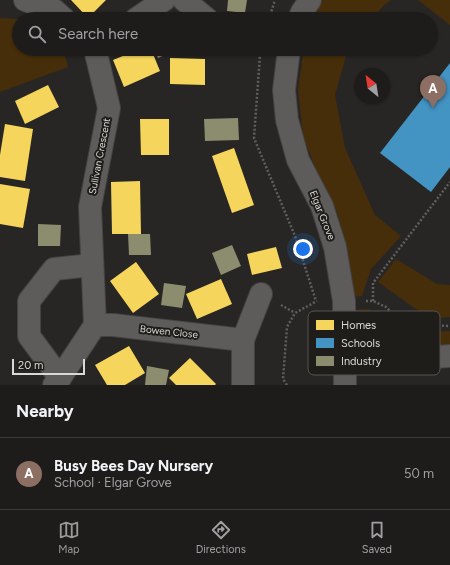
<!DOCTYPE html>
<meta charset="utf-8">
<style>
:root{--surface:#1e1c1b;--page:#2b2928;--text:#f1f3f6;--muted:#a1a1a3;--line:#3c3a3a;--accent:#9c9a98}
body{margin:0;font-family:Figtree,sans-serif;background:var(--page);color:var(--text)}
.compass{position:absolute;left:354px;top:68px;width:36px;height:36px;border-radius:50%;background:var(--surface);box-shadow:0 1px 3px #0004;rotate:330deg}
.scale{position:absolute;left:12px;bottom:10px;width:73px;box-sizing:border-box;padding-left:4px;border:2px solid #dbd9d7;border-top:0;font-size:11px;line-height:14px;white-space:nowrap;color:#dbd9d7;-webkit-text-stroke:3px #1f1d19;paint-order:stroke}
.you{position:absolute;left:303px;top:249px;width:14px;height:14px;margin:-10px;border:3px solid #fff;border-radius:50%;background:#1a73e8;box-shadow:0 0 0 6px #1a73e833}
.badge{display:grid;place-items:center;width:26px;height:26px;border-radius:50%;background:var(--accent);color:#fff;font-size:13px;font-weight:700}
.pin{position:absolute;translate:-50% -33px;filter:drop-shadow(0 1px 2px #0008)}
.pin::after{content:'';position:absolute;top:21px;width:14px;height:12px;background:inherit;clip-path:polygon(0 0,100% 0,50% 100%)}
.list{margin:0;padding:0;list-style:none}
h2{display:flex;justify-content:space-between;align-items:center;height:52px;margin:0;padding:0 16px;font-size:17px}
h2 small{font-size:13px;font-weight:400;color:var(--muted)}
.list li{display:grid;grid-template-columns:26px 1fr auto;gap:12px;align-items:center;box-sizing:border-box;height:72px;padding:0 16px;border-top:1px solid var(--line)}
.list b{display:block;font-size:15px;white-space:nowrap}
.list p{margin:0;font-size:13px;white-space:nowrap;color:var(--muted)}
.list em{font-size:13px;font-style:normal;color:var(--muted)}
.icon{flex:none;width:22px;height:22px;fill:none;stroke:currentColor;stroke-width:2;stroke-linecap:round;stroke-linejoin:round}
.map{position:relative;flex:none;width:450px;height:385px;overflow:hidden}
.search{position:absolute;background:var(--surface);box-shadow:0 1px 3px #0004;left:12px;right:12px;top:12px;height:44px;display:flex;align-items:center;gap:10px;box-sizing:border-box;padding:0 14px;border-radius:22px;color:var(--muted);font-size:15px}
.sheet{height:124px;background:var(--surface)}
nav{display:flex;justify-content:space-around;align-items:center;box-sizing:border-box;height:56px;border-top:1px solid var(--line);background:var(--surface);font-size:11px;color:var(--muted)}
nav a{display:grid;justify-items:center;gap:2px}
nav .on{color:var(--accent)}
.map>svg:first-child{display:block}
.green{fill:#452e09}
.homes{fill:#f6d55c}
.schools{fill:#4393c3}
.industry{fill:#8c8c6e}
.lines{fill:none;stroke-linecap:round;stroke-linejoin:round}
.minor-casing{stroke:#454342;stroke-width:24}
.path{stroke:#605f5d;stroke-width:2.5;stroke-dasharray:2 2;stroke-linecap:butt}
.minor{stroke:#5d5c5a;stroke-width:22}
.labels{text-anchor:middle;stroke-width:4;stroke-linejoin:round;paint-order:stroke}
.street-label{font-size:10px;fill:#dbd9d7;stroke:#1f1d19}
.key{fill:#1f1d19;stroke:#575552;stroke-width:1}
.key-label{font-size:11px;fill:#dbd9d7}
</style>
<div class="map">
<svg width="450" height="385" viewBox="0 0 450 385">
<rect width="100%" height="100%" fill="#282624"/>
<g class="green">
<polygon points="323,0 391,0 384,5 372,19 313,19"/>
<polygon points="418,0 450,0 450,25"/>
<polygon points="0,18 19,19 19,49 63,49 68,67 0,92"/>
<polygon points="304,49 348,49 335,95 345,148 375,215 401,236 371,269 362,296 351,297 348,252 337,212 319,177 303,136 298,89"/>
<polygon points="396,259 437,284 450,285 450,317 430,319 378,282"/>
<path d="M370,309L391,332L392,353C385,352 369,353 363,350C348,343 351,323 351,310Z"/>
<polygon points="450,331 450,349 403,352 403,333"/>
</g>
<g class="homes">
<polygon points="71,0 106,0 88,18"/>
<polygon points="140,49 151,49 160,71 124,87 113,60"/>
<polygon points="170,58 205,59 205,85 170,84"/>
<polygon points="48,85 59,107 25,124 15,101"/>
<polygon points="140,119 169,119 169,155 141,155"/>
<polygon points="5,124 33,129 25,181 0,177 0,155"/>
<polygon points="234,148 254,205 232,213 212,156"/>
<polygon points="140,181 141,234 112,234 111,182"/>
<polygon points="0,184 30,189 23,228 0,224"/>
<polygon points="276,247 282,268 252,275 247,254"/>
<polygon points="136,262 159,294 133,313 110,281"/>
<polygon points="221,279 232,304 197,319 186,294"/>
<polygon points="129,346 145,373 125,385 107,385 95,365"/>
<polygon points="190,358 216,384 215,385 176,385 169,378"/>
</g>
<polygon class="schools" points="450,63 450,167 431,192 380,153"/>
<g class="industry">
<polygon points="228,0 247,0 245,13 227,11"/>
<polygon points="154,49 174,49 174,51 158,58"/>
<polygon points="238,118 239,140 205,141 204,119"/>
<polygon points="38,224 61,225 60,246 38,246"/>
<polygon points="128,234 150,234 151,255 129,255"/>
<polygon points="232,245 241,266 221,275 212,253"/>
<polygon points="164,283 186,286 182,308 161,305"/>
<polygon points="147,366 169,370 166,385 145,385"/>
</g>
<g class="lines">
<g class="minor-casing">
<g id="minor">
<polyline points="25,0 54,10 64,19"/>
<polyline points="184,0 207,19"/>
<polyline points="136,19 164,0"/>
<polyline points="299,19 302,12 310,0"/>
<polyline points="289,49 284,90 287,120 298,160 322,206 335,247 344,301 345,385"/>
<polyline points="95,325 113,325 243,340"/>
<polyline points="345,361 404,359 450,356"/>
<polyline points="60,378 29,336 29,301 54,269 92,265"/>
<polyline points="54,385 60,378 95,325 90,207 109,108 95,49"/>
<polyline points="243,385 243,340 261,294"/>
</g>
</g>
<g class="path">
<polyline points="269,19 275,0"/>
<polyline points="238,49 260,55"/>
<polyline points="261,49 260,55 254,138 295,236 316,301"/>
<polyline points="366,301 373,301 386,307 402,324 402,337"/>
<polyline points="373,301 373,283 450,182"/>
<polyline points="281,305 295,313"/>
<polyline points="402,324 450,326"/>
<polyline points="287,385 283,379 287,327 295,313 317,301"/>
</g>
<use href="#minor" class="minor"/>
</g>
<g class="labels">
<g class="street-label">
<text transform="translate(99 156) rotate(-79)" y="4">Sullivan Crescent</text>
<text transform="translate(323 215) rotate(68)" y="4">Elgar Grove</text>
<text transform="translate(169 331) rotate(6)" y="4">Bowen Close</text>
</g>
</g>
<rect x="308" y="311" width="132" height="64" rx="6" class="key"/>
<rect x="316" y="320" width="18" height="10" fill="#f6d55c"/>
<rect x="316" y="338" width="18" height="10" fill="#4393c3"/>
<rect x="316" y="356" width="18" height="10" fill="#8c8c6e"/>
<g class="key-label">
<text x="341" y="329">Homes</text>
<text x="341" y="347">Schools</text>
<text x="341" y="365">Industry</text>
</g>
</svg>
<svg class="compass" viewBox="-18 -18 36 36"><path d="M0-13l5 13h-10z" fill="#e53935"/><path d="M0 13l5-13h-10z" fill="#a1a1a3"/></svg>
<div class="scale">20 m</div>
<div class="you"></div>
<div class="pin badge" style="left:433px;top:108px;background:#8d6e63">A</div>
<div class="search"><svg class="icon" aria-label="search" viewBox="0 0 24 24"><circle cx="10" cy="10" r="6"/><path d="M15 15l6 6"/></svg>Search here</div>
</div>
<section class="sheet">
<h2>Nearby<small></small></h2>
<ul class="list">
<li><span class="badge" style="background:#8d6e63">A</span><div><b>Busy Bees Day Nursery</b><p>School · Elgar Grove</p></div><em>50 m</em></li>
</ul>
</section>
<nav>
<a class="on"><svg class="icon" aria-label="map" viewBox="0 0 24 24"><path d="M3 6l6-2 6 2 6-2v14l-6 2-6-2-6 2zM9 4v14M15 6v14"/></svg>Map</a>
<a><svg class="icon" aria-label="directions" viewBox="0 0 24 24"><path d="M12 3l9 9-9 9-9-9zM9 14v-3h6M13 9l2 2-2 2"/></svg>Directions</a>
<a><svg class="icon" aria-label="saved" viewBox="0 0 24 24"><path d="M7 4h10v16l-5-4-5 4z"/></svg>Saved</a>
</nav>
